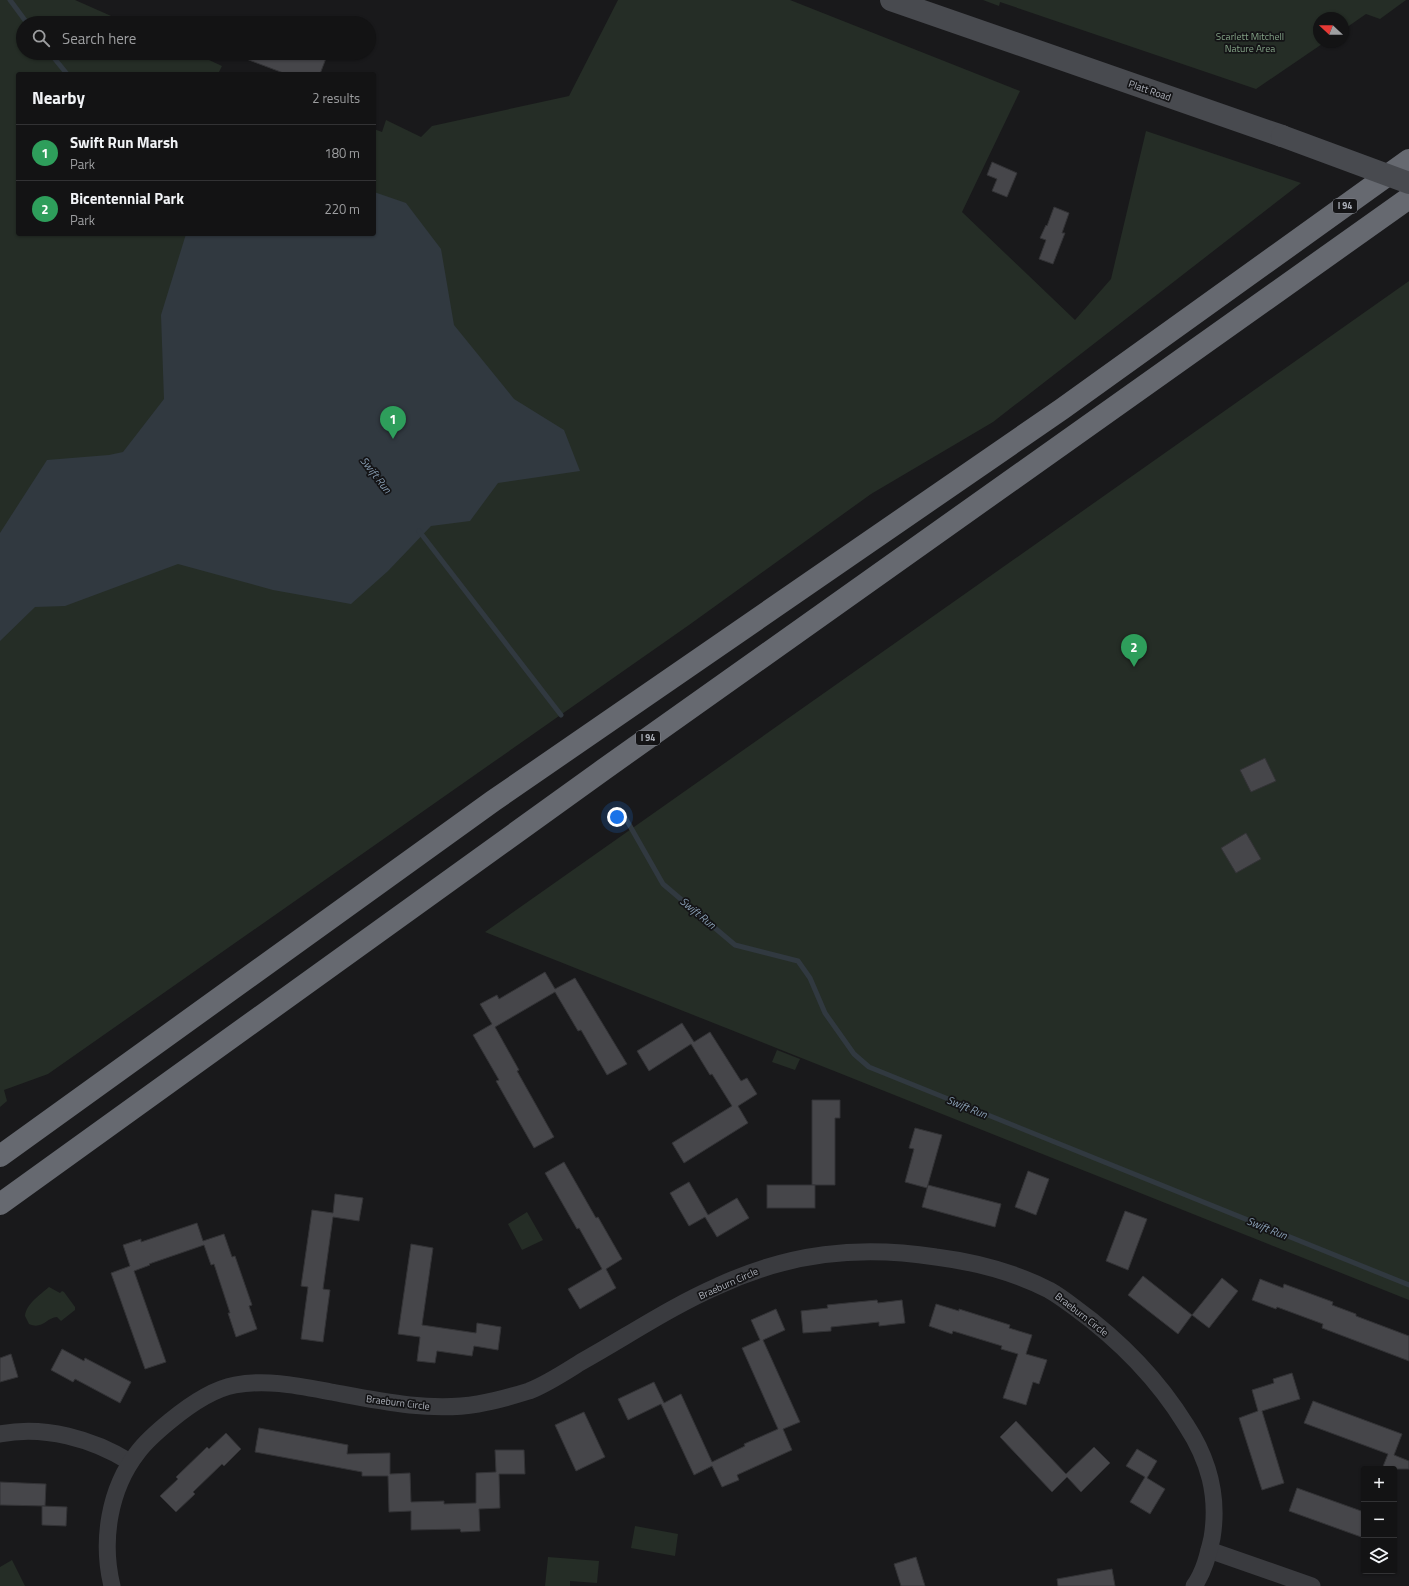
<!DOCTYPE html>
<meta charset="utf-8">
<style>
:root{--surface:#131314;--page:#202022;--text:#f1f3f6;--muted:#9d9ea0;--line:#323234;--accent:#e5b446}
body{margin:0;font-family:"Titillium Web",sans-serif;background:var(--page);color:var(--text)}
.controls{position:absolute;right:12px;bottom:12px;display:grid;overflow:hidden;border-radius:4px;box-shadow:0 1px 3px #0004}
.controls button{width:36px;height:36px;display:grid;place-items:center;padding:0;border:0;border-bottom:1px solid var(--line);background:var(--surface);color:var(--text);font:20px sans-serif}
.compass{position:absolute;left:1313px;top:12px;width:36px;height:36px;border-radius:50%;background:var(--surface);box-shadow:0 1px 3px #0004;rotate:292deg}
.you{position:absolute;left:617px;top:817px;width:14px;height:14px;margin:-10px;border:3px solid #fff;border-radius:50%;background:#1a73e8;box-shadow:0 0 0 6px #1a73e833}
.badge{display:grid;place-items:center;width:26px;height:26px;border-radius:50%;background:var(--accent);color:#fff;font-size:13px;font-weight:700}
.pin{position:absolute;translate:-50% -33px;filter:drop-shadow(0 1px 2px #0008)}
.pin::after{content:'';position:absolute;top:21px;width:14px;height:12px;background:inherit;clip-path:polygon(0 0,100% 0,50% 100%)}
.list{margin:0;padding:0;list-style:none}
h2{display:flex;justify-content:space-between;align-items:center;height:52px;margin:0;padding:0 16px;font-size:17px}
h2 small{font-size:13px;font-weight:400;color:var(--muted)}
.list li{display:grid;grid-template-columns:26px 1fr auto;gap:12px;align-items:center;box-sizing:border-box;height:56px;padding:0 16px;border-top:1px solid var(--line)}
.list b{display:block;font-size:15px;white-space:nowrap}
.list p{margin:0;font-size:13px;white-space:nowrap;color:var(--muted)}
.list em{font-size:13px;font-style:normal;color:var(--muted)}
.icon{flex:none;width:22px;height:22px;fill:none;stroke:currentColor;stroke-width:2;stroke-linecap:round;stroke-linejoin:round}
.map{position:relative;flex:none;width:1409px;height:1586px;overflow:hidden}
.search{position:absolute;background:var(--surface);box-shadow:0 1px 3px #0004;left:16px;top:16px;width:360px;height:44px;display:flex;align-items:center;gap:10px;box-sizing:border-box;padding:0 14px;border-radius:22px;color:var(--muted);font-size:15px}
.panel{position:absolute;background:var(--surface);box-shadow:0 1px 3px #0004;left:16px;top:72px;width:360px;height:164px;border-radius:4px}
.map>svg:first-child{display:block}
.green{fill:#252d26}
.water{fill:#313940}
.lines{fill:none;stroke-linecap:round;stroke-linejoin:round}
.stream{stroke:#313940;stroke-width:5}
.building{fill:#46464a;stroke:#333336}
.street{stroke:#3a3b3f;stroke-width:17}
.secondary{stroke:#484a4f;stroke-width:22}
.highway{stroke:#666970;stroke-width:22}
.secondary-bridge{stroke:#484a4f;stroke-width:22}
.labels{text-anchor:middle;stroke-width:3.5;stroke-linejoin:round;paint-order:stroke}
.shield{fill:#141416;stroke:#7e8188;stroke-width:1}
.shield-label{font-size:9px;font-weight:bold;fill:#acb0b9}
.park-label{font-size:10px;fill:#84a387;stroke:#141416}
.street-label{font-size:10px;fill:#acb0b9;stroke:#141416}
.water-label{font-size:11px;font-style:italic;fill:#869cb1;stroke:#141416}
</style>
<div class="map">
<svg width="1409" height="1586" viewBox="0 0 1409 1586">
<rect width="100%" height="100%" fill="#19191b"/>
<g class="green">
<polygon points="0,0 75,0 127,23 23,23 23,53 194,53 222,66 218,74 18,74 18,234 374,234 374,129 382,132 386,120 421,137 432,126 569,96 618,0 790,0 1020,91 962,212 1075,320 1111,279 1146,131 1301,183 993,422 871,494 689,625 48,1074 4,1090 7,1101 0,1107"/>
<polygon points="983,0 1406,0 1380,19 1366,14 1343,30 1343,18 1319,18 1319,42 1325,42 1256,89 1000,2 999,6"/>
<polygon points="1409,281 1409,1300 485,932"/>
<polygon points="777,1050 800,1059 795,1070 772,1062"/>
<polygon points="527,1212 543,1240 522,1250 508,1224"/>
<path d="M49,1287L60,1293L62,1291L64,1292L75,1307V1310L61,1321L57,1317C46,1318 42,1330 29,1324L25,1316C26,1304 40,1295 49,1287Z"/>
<polygon points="635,1526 678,1534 675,1556 631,1548"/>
<polygon points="548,1557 599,1561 597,1583 570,1581 570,1586 545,1586"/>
<polygon points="12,1560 25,1586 0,1586 0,1567"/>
</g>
<polygon class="water" points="374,192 406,203 441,249 454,325 514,399 564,430 580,471 498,483 470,521 431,526 388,571 351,604 273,590 178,564 65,606 35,607 0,641 0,533 47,460 109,455 123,452 164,399 161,315 186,234 374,234"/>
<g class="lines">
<g class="stream">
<polyline points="10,0 27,23"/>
<polyline points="50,53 67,74"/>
<polyline points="419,531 561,715"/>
<polyline points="622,812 663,884 735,945 798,961 810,978 825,1013 854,1054 869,1067 1409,1285"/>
</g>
</g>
<g class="building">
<polygon points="234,53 328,53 320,74 286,74 233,54"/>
<polygon points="992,162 1017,173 1007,197 992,191 997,179 987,175"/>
<polygon points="1054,207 1069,213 1062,233 1065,233 1053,264 1039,259 1046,240 1040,238 1046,225 1047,226"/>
<polygon points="1265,758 1276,781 1251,792 1240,770"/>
<polygon points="1246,833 1261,859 1236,873 1221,848"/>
<polygon points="545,972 555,989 575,978 627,1064 607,1075 581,1030 578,1031 555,992 495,1027 519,1070 517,1071 554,1137 534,1148 496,1081 499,1080 473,1035 492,1024 480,1004 497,995 499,999"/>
<polygon points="682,1023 694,1042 710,1032 741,1081 747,1078 757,1094 738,1106 748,1123 684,1163 672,1143 732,1106 712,1074 710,1075 691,1044 649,1071 637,1051"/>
<polygon points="812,1100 840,1100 840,1118 835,1118 835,1185 812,1185"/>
<polygon points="915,1128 942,1135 927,1188 905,1182 914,1149 909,1148"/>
<polygon points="564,1162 596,1218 598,1217 622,1259 606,1269 616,1288 580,1309 568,1289 602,1269 579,1228 577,1229 545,1173"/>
<polygon points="1028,1171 1049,1179 1036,1215 1015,1207"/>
<polygon points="689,1182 708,1215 737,1198 749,1218 717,1237 705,1217 689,1226 670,1193"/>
<rect x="767" y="1185" width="48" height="23"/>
<polygon points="928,1185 1001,1204 995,1227 922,1207"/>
<polygon points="335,1194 363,1198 359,1221 333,1217 323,1289 330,1290 323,1342 301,1339 308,1287 301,1286 312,1210 333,1213"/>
<polygon points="1125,1211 1147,1219 1128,1270 1106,1261"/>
<polygon points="197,1223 203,1241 224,1234 232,1257 235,1256 252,1305 249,1306 257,1329 236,1337 228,1313 230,1313 214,1264 211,1265 204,1245 149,1264 150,1265 134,1271 166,1362 145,1369 111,1273 130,1266 123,1245 141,1239 141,1242"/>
<polygon points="411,1244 433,1248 422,1325 476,1333 477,1323 501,1327 498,1350 474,1346 472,1356 437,1351 435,1363 417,1361 420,1337 398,1334"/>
<polygon points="1143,1276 1192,1315 1178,1334 1128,1295"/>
<polygon points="1222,1278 1238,1291 1209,1328 1192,1315"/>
<polygon points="1260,1279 1283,1288 1284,1284 1333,1302 1332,1305 1356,1314 1356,1316 1409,1336 1409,1361 1322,1328 1323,1324 1277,1307 1276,1309 1252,1300"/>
<polygon points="877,1300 878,1303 902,1300 905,1323 879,1326 879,1322 831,1327 831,1331 803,1333 801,1311 828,1308 827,1305"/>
<polygon points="936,1304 959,1311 959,1309 1010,1325 1009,1328 1032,1335 1026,1354 1047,1360 1039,1384 1033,1382 1026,1405 1003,1398 1018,1354 1001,1349 1002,1346 953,1331 952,1334 929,1326"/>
<polygon points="776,1309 785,1330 763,1340 800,1422 783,1429 792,1450 737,1475 739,1480 722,1487 712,1466 694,1475 661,1404 628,1420 618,1399 654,1382 664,1403 681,1394 712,1462 745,1446 744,1444 778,1429 742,1348 760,1340 751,1320"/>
<polygon points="62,1349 84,1361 85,1358 131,1382 120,1403 75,1379 73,1382 51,1370"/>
<polygon points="11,1354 18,1377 0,1382 0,1358"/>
<polygon points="1292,1373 1300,1399 1262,1411 1284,1483 1262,1490 1239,1418 1258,1411 1252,1390 1274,1383 1273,1379"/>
<polygon points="1313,1401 1402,1434 1394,1455 1409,1461 1409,1469 1382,1469 1388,1454 1304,1423"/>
<polygon points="584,1412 605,1457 576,1471 555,1425"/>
<polygon points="1016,1421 1066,1474 1094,1447 1110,1463 1081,1492 1067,1477 1052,1492 1000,1437"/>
<polygon points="259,1428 348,1445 347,1454 390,1453 390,1474 410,1473 411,1502 444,1501 444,1504 476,1503 476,1473 496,1472 495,1450 524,1450 525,1474 499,1474 500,1508 479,1509 480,1531 461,1532 460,1529 411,1530 411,1511 389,1512 388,1476 362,1476 362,1472 255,1452"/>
<polygon points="226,1433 241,1449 224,1466 222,1464 193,1492 195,1494 176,1512 160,1496 178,1479 176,1477 207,1447 209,1449"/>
<polygon points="1137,1449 1157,1461 1147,1478 1165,1489 1150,1514 1130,1502 1145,1477 1126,1466"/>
<polygon points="0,1482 46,1484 45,1506 0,1505"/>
<polygon points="1297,1488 1364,1512 1364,1538 1289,1511"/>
<polygon points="42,1506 67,1507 66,1526 42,1525"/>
<polygon points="916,1557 925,1586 901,1586 894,1564"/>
<polygon points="1112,1569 1115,1586 1058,1586 1057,1579"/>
</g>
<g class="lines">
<g class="street">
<path d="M0,1434C44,1425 93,1439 130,1462"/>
<polyline points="1209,1550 1312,1586"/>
<path d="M112,1586C101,1541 109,1489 138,1452C147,1440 159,1430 170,1421C187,1407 213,1389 235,1385C267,1379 299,1386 331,1392C379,1401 430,1412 478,1404C495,1401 513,1396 529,1391C547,1384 565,1372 581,1362C626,1337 670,1307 718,1286C789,1253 858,1245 936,1257C975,1262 1014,1272 1049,1290C1058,1295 1066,1301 1074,1307C1118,1339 1157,1378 1186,1425C1209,1460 1219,1496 1212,1538C1208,1555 1204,1572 1194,1586"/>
</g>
<polyline class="secondary" points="891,0 1282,136"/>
<g class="highway">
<polyline points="0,1156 493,801 1062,409 1409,160"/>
<polyline points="0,1204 603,770 1409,198"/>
</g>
<polyline class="secondary-bridge" points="1282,136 1409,183"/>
</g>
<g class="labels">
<g class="shield">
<rect x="1333" y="199" width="24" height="14" rx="3"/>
<rect x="636" y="731" width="24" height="14" rx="3"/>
</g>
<g class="shield-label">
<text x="1345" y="209">I 94</text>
<text x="648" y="741">I 94</text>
</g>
<g class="park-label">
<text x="1250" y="40">Scarlett Mitchell<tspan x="1250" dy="12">Nature Area</tspan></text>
</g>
<g class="street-label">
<text transform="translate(1150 90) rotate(19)" y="4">Platt Road</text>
<text transform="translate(728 1283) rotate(-24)" y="4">Braeburn Circle</text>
<text transform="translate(1082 1314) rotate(38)" y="4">Braeburn Circle</text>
<text transform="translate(398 1402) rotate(7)" y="4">Braeburn Circle</text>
</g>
<g class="water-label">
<text transform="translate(376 475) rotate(52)" y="4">Swift Run</text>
<text transform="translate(698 913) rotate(40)" y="4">Swift Run</text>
<text transform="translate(967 1107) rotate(22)" y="4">Swift Run</text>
<text transform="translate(1267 1228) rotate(22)" y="4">Swift Run</text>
</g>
</g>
</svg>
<div class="controls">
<button>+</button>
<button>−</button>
<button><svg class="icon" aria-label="layers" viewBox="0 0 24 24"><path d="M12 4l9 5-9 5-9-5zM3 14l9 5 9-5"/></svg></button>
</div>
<svg class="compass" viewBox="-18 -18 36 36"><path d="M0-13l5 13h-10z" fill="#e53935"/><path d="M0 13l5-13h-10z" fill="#9d9ea0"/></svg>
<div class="you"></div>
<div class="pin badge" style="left:393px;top:439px;background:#2e9e5b">1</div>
<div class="pin badge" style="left:1134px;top:667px;background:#2e9e5b">2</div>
<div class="search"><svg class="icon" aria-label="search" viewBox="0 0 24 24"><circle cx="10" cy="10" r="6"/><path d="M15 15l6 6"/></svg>Search here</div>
<section class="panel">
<h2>Nearby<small>2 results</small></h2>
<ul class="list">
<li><span class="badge" style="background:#2e9e5b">1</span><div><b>Swift Run Marsh</b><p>Park</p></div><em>180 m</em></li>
<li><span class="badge" style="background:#2e9e5b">2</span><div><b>Bicentennial Park</b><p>Park</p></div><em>220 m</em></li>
</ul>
</section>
</div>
